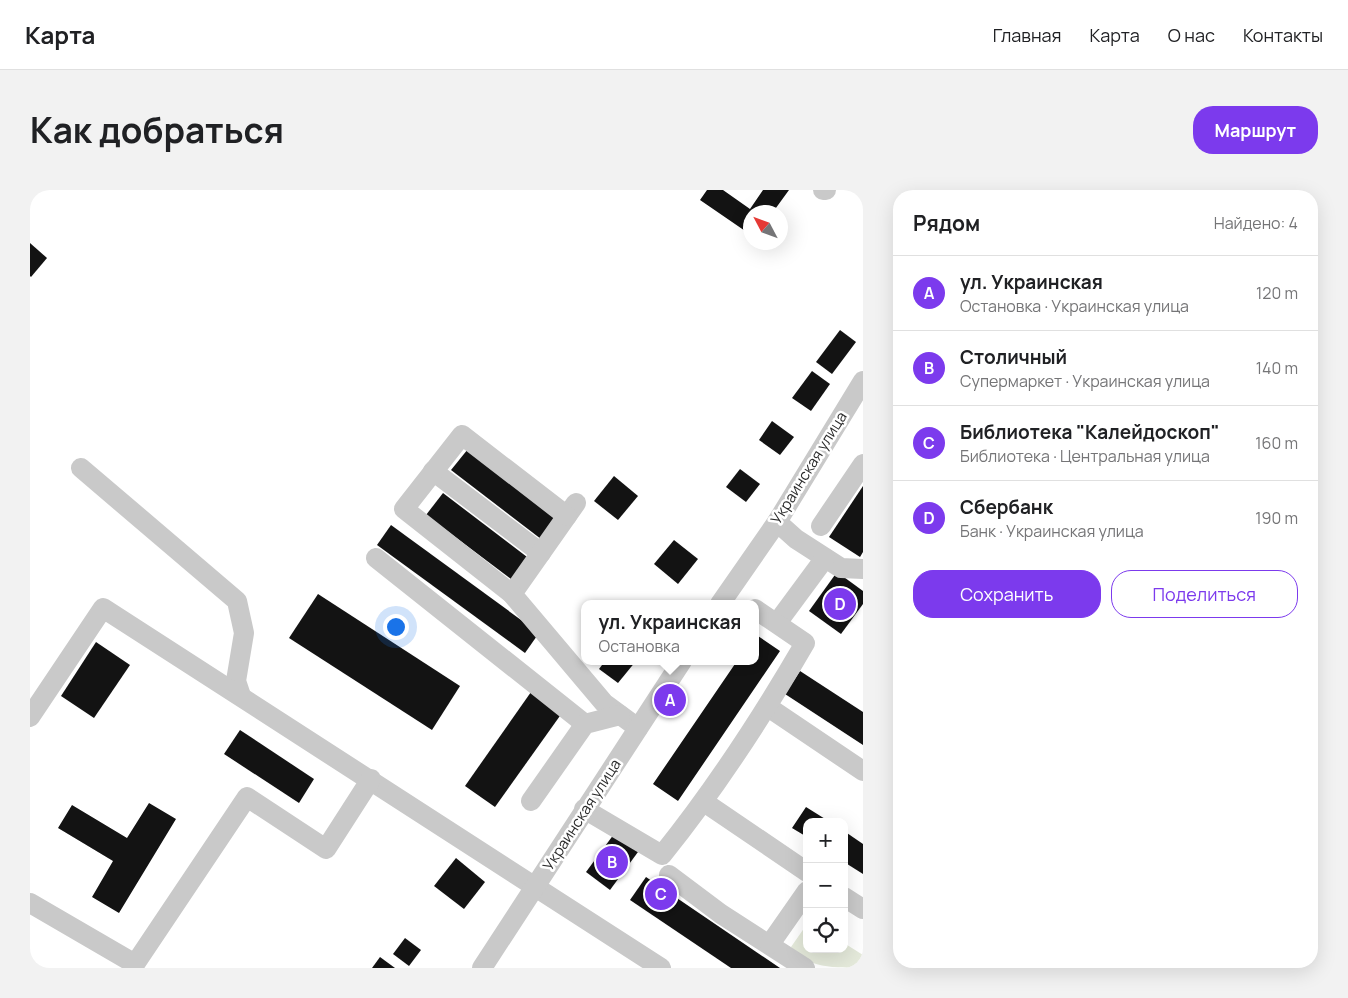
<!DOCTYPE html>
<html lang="ru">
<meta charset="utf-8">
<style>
:root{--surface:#fff;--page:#f2f2f2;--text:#202124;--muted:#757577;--line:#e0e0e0;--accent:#7c3aed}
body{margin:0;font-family:Manrope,sans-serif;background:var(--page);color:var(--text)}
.controls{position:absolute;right:15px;bottom:15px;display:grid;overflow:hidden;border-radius:10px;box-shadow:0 5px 20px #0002}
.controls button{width:45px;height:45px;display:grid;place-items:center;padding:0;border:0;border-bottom:1px solid var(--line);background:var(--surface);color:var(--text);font:25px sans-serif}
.compass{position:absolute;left:713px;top:15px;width:45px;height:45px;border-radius:50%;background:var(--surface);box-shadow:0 5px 20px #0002;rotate:311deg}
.you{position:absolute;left:365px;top:436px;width:18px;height:18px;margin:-12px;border:4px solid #fff;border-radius:50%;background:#1a73e8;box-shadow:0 0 0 8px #1a73e833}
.badge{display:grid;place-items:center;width:32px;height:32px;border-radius:50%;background:var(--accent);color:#fff;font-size:16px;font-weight:700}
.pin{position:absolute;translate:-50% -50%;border:2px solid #fff;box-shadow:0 1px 5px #0006}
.popup{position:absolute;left:551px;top:410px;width:178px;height:65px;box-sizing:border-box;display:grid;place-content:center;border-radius:10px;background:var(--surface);filter:drop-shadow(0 1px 4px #0005);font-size:16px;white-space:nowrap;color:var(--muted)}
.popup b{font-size:19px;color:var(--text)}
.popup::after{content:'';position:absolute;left:50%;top:100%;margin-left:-10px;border:10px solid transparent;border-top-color:var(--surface)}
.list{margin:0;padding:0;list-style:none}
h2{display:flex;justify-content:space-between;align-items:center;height:65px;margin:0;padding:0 20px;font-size:21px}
h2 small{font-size:16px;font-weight:400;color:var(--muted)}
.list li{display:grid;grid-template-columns:32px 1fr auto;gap:15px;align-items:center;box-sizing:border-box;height:75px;padding:0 20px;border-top:1px solid var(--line)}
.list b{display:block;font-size:19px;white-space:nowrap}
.list p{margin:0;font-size:16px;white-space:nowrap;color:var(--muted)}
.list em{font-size:16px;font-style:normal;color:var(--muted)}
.actions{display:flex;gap:10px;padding:15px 20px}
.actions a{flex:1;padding:11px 0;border:1px solid var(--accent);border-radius:20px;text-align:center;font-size:18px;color:var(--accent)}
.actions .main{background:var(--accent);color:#fff}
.icon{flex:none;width:28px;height:28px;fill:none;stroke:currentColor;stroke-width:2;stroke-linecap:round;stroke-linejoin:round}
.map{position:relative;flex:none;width:833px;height:778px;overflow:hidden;border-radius:20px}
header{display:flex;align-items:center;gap:30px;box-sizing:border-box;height:70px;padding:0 25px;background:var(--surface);border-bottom:1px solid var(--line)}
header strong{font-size:24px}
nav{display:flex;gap:28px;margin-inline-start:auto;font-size:18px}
.intro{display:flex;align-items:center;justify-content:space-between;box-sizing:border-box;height:120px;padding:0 30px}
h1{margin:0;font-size:35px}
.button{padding:12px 22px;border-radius:20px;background:var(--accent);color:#fff;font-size:18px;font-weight:700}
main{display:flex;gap:30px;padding:0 30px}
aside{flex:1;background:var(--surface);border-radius:20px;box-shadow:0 5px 20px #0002}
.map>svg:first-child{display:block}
.garden{fill:#e4e9da}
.building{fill:#131313}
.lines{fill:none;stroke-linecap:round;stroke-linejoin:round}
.minor{stroke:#c9c9c9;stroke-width:20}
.labels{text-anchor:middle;stroke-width:5;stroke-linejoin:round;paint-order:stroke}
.street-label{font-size:15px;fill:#2c2c2c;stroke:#fff}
</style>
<header>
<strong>Карта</strong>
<nav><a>Главная</a><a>Карта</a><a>О нас</a><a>Контакты</a></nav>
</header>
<div class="intro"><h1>Как добраться</h1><a class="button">Маршрут</a></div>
<main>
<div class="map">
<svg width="833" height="778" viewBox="0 0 833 778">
<rect width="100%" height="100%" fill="#fff"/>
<path class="garden" d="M777,734V759H814V753L833,765V778C809,778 772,778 761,757Z"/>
<g class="building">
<polygon points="677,0 693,0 720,19 733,0 759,0 743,22 721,22 721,45 670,10"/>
<polygon points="0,53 17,68 1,87 0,86"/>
<polygon points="810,140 826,152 802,184 786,172"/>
<polygon points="782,181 800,194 781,221 762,208"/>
<polygon points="742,231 764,247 750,265 729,250"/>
<polygon points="438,259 527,327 511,349 421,280"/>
<polygon points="710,279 730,294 716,312 696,297"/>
<polygon points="584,286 608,306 588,330 564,311"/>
<polygon points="833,296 833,362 830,367 799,347"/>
<polygon points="413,303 501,370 485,392 396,325"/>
<polygon points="361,335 509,443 495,463 347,355"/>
<polygon points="644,350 668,369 648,394 624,374"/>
<polygon points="807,382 833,401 833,414 811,444 779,421"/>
<polygon points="288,404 430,496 402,540 259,448"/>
<polygon points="725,444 750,461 648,611 623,594 707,471 725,471"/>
<polygon points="66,452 100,475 64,528 31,506"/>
<polygon points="575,471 606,471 588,493 569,479"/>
<polygon points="770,481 833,522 833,555 755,504"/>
<polygon points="501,502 532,523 465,617 435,596"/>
<polygon points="210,540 284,589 269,613 194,564"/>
<polygon points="119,613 146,629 89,723 62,707 83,671 28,638 42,615 97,648"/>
<polygon points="776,617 800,632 777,632 777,647 762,638"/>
<polygon points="814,641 833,654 833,684 814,672"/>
<polygon points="584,644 608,662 580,700 556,682"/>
<polygon points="426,668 455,692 434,719 404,696"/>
<polygon points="616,687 750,778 701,778 600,710"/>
<polygon points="375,748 391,760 379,776 363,764"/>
<polygon points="350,767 365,778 342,778"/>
</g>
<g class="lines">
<g class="minor">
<polyline points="793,0 796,0"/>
<polyline points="51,278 207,411 214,443 206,491 211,506"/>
<polyline points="403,281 511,363"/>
<polyline points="546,313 482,404 574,513 608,538"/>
<polyline points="747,332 766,349 811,378 833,379"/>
<polyline points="791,336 833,274"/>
<polyline points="346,368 555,534"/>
<polyline points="482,404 374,319 432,245 537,326"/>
<polyline points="690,414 747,332 833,191"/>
<polyline points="747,433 795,368"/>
<polyline points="738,517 833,581"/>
<polyline points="0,527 73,418 631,778"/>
<polyline points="501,611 555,534 590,525"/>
<polyline points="674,612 777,682"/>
<path d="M554,619L632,665C686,598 732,527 775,453L725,419"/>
<polyline points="639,685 691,724 775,778"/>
<polyline points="814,707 833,719"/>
<polyline points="0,713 105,774 217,607 296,659 341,589"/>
<polyline points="740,754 777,701"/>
<polyline points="452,778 652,471"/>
</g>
</g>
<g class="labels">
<g class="street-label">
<text transform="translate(779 278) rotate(-58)" y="5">Украинская улица</text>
<text transform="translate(552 625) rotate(-57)" y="5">Украинская улица</text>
</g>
</g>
</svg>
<div class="controls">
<button>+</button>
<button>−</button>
<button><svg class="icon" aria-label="locate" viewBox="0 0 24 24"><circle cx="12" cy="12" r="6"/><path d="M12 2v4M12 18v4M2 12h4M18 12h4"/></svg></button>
</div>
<svg class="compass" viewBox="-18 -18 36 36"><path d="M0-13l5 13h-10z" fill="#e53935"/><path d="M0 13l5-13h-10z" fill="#757577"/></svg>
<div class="you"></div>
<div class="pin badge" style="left:640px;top:510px">A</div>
<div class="popup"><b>ул. Украинская</b>Остановка</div>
<div class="pin badge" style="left:582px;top:672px">B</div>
<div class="pin badge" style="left:631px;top:704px">C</div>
<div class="pin badge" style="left:810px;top:414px">D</div>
</div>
<aside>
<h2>Рядом<small>Найдено: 4</small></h2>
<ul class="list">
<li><span class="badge">A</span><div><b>ул. Украинская</b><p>Остановка · Украинская улица</p></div><em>120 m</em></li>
<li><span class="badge">B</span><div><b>Столичный</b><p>Супермаркет · Украинская улица</p></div><em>140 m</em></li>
<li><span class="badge">C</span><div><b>Библиотека &quot;Калейдоскоп&quot;</b><p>Библиотека · Центральная улица</p></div><em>160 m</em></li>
<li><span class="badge">D</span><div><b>Сбербанк</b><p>Банк · Украинская улица</p></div><em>190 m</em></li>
</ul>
<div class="actions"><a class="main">Сохранить</a><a>Поделиться</a></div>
</aside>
</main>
